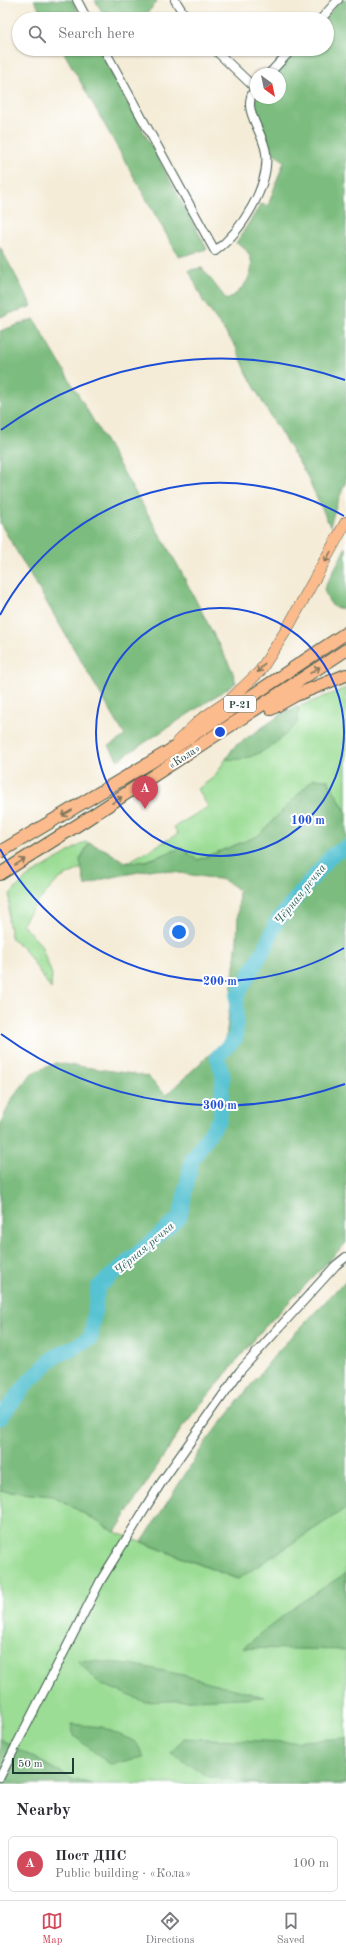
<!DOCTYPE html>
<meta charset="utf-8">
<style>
:root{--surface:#fff;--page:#f7f7f7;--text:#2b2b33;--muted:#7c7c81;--line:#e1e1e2;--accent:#d1495b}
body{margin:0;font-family:"Old Standard TT",serif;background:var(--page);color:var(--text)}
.compass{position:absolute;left:250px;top:68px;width:36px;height:36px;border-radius:50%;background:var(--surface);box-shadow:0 1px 3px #0004;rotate:147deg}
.scale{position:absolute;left:12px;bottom:10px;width:62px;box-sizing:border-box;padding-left:4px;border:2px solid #1f3d34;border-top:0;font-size:11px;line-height:14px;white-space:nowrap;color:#1f3d34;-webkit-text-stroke:3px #fff;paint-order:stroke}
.you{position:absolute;left:179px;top:932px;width:14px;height:14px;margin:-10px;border:3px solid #fff;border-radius:50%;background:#1a73e8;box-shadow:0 0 0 6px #1a73e833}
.badge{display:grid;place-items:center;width:26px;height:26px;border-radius:50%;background:var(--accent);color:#fff;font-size:13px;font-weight:700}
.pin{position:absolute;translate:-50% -33px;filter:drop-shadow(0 1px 2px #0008)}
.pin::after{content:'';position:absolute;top:21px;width:14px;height:12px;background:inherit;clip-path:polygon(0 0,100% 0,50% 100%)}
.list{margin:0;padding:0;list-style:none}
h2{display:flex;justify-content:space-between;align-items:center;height:52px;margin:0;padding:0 16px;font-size:17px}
h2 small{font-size:13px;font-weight:400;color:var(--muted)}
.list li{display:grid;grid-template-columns:26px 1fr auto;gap:12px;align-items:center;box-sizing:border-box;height:56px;margin:0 8px 8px;padding:0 8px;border:1px solid var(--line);border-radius:6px}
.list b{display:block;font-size:15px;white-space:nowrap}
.list p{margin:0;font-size:13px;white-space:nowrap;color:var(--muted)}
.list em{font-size:13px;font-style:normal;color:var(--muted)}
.icon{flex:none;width:22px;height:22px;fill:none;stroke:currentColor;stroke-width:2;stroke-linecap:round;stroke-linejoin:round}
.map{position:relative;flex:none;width:346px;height:1784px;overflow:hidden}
.search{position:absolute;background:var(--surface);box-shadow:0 1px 3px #0004;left:12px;right:12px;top:12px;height:44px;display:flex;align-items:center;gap:10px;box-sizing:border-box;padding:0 14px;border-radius:22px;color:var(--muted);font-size:15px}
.sheet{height:116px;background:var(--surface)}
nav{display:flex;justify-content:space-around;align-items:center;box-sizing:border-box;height:56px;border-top:1px solid var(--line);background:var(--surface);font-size:11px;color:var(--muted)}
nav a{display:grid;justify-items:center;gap:2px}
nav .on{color:var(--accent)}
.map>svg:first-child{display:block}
.green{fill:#9bdd95;stroke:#5d8d64}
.forest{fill:#7cbc7e;stroke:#4e7c59}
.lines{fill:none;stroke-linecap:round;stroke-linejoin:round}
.river{stroke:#57c2d2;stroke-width:15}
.minor-casing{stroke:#3f574c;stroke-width:10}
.major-casing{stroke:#3f574c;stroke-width:12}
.highway-casing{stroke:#3f574c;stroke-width:14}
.minor{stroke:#fff;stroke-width:8}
.major{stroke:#fbbb8c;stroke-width:11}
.highway{stroke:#fbbb8c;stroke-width:12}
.oneway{stroke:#82765c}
.ring{fill:none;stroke:#1d4ed8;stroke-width:2}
.labels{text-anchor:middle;stroke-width:4;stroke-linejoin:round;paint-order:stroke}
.shield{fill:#fff;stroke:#627771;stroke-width:1}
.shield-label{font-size:10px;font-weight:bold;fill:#1f3d34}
.street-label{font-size:11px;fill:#1f3d34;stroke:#fff}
.water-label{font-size:12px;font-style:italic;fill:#306563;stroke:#fff}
.centre{fill:#1d4ed8;stroke:#fff;stroke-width:2}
.ring-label{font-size:12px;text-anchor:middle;font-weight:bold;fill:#1d4ed8;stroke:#fff;stroke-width:4;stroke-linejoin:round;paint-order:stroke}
</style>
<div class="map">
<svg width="346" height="1784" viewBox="0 0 346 1784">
<rect width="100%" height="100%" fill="#fff"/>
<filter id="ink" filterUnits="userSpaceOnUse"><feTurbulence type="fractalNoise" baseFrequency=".025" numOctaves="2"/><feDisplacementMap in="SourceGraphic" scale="8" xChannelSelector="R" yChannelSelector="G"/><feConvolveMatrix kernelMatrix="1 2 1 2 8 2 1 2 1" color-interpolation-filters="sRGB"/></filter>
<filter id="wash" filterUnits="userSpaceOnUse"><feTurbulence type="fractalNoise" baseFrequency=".012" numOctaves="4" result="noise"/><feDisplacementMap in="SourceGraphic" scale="16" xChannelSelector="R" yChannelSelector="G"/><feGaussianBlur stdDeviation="0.9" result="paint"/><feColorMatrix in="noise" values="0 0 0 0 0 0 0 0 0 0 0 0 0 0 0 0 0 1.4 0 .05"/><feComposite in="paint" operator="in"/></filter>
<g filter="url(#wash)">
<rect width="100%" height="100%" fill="#f4ecd7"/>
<g class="green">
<polygon points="346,688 346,812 328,780 313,779 258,836 197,860 181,848 146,861 126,863 178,834 174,827 208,807 198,789 214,777 234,747 285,712"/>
<polygon points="85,842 89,843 80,859 82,868 59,879 35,905 22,924 41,945 52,975 51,989 23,947 12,940 8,921 10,894 26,878"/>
<polygon points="0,1491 54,1496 115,1532 237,1579 346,1508 346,1784 92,1784 74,1780 0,1739"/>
</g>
<g class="forest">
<polygon points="34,0 72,0 82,19 45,19"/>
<polygon points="95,0 156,0 157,2 142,19 106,19"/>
<path d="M341,0H346V481L336,506L330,526L307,476L264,405L247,373L236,347L203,301L189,270L202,268L227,300C243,291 259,271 248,253C246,249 240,245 236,243L261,204L268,206L284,161L273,153L255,107V95L256,94V98H280V74H274L296,49H327V19H324Z"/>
<polygon points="62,49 99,49 207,249 179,257"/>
<polygon points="0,247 32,306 0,317"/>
<polygon points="34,319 177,564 232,670 236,683 118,760 109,746 125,736 0,523 0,331"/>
<path d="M346,547V608C332,610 328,602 324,589Z"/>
<path d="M299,706L297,723C279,742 254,763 226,759L234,747L285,712Z"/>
<polygon points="313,779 328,780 346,812 346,1243 263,1329 183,1426 115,1532 54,1496 0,1491 0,1126 11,1100 32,1073 56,1063 147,1076 166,1095 226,1039 237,940 239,890 224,880 154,869 103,879 85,886 80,860 89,843 106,850 126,863 146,861 181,848 198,860 258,836"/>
<polygon points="346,1280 346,1508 238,1579 142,1542 207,1440 279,1350"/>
<polygon points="346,1573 346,1650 243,1648 297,1605"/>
<polygon points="77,1660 131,1664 183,1675 264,1697 145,1702 99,1683"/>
<polygon points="71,1724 102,1727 136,1742 144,1757 110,1764 74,1736"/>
<polygon points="184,1738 287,1742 346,1738 346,1784 259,1784 209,1777 171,1753"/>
<polygon points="0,1739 74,1780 92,1784 0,1784"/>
</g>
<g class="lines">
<polyline class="river" points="0,1418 29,1381 53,1358 91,1338 98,1287 180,1217 192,1160 220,1118 223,1075 217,1057 236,1038 237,996 267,944 276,922 331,856 346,847"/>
</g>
</g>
<g filter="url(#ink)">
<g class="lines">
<g class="minor-casing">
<g id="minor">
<polyline points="77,0 87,19"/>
<polyline points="175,0 187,19"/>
<polyline points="321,19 338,0"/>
<path d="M104,49L215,251C241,232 270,186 266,153C263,129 239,109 256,87"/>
<polyline points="214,49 255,88"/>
<polyline points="269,74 292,49"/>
<polyline points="0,1777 101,1580 161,1483 240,1371 336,1265 346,1257"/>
</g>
</g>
<g class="major-casing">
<polyline id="major" points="178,741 200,720 231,699 260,671 287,629 346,522"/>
</g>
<g class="highway-casing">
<g id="highway">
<polyline points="271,709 296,695 346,675"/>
<polyline points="0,852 166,753 346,633"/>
<polyline points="0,874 84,821 346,650"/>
</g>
</g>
<use href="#minor" class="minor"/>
<use href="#major" class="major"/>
<use href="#highway" class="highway"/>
</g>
<defs><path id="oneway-shaft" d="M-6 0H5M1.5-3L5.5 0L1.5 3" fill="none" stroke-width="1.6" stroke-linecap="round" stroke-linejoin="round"/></defs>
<g class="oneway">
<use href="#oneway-shaft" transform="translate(328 557) rotate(118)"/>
<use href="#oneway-shaft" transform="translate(261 668) rotate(128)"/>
<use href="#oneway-shaft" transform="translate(315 670) rotate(-34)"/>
<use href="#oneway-shaft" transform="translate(117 800) rotate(-33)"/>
<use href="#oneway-shaft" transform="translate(67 813) rotate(150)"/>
<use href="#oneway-shaft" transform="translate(20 862) rotate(-32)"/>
</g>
</g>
<g class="ring">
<circle cx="220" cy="732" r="124"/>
<path d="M344 948A249 249 0 0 1 0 849M0 615A249 249 0 0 1 344 516"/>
<path d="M345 1084A373 373 0 0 1 1 1034M1 430A373 373 0 0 1 345 380"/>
</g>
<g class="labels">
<rect class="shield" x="224" y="696" width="32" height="16" rx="3"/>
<g class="shield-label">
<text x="240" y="708">Р-21</text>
</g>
<g class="street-label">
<text transform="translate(184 756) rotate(-33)" y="4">«Кола»</text>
</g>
<g class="water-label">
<text transform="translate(300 894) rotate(-51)" y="4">Чёрная речка</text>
<text transform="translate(144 1248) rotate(-40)" y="4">Чёрная речка</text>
</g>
</g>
<circle cx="220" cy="732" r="6" class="centre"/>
<g class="ring-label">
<text x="308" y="824">100 m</text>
<text x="220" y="985">200 m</text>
<text x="220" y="1109">300 m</text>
</g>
</svg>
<svg class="compass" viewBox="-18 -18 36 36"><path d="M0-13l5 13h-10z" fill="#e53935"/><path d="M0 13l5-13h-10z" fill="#7c7c81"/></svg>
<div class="scale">50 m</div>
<div class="you"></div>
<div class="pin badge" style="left:145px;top:809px">A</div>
<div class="search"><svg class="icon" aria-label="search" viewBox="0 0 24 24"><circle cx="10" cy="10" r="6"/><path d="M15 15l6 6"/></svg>Search here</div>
</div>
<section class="sheet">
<h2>Nearby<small></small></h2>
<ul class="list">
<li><span class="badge">A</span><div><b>Пост ДПС</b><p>Public building · «Кола»</p></div><em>100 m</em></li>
</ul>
</section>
<nav>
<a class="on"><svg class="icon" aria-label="map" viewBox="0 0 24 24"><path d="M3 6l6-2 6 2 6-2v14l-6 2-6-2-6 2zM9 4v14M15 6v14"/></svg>Map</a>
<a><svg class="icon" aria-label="directions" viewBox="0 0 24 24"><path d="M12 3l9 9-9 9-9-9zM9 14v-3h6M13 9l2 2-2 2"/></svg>Directions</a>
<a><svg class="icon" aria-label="saved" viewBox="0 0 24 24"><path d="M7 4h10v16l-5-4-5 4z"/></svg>Saved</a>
</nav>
